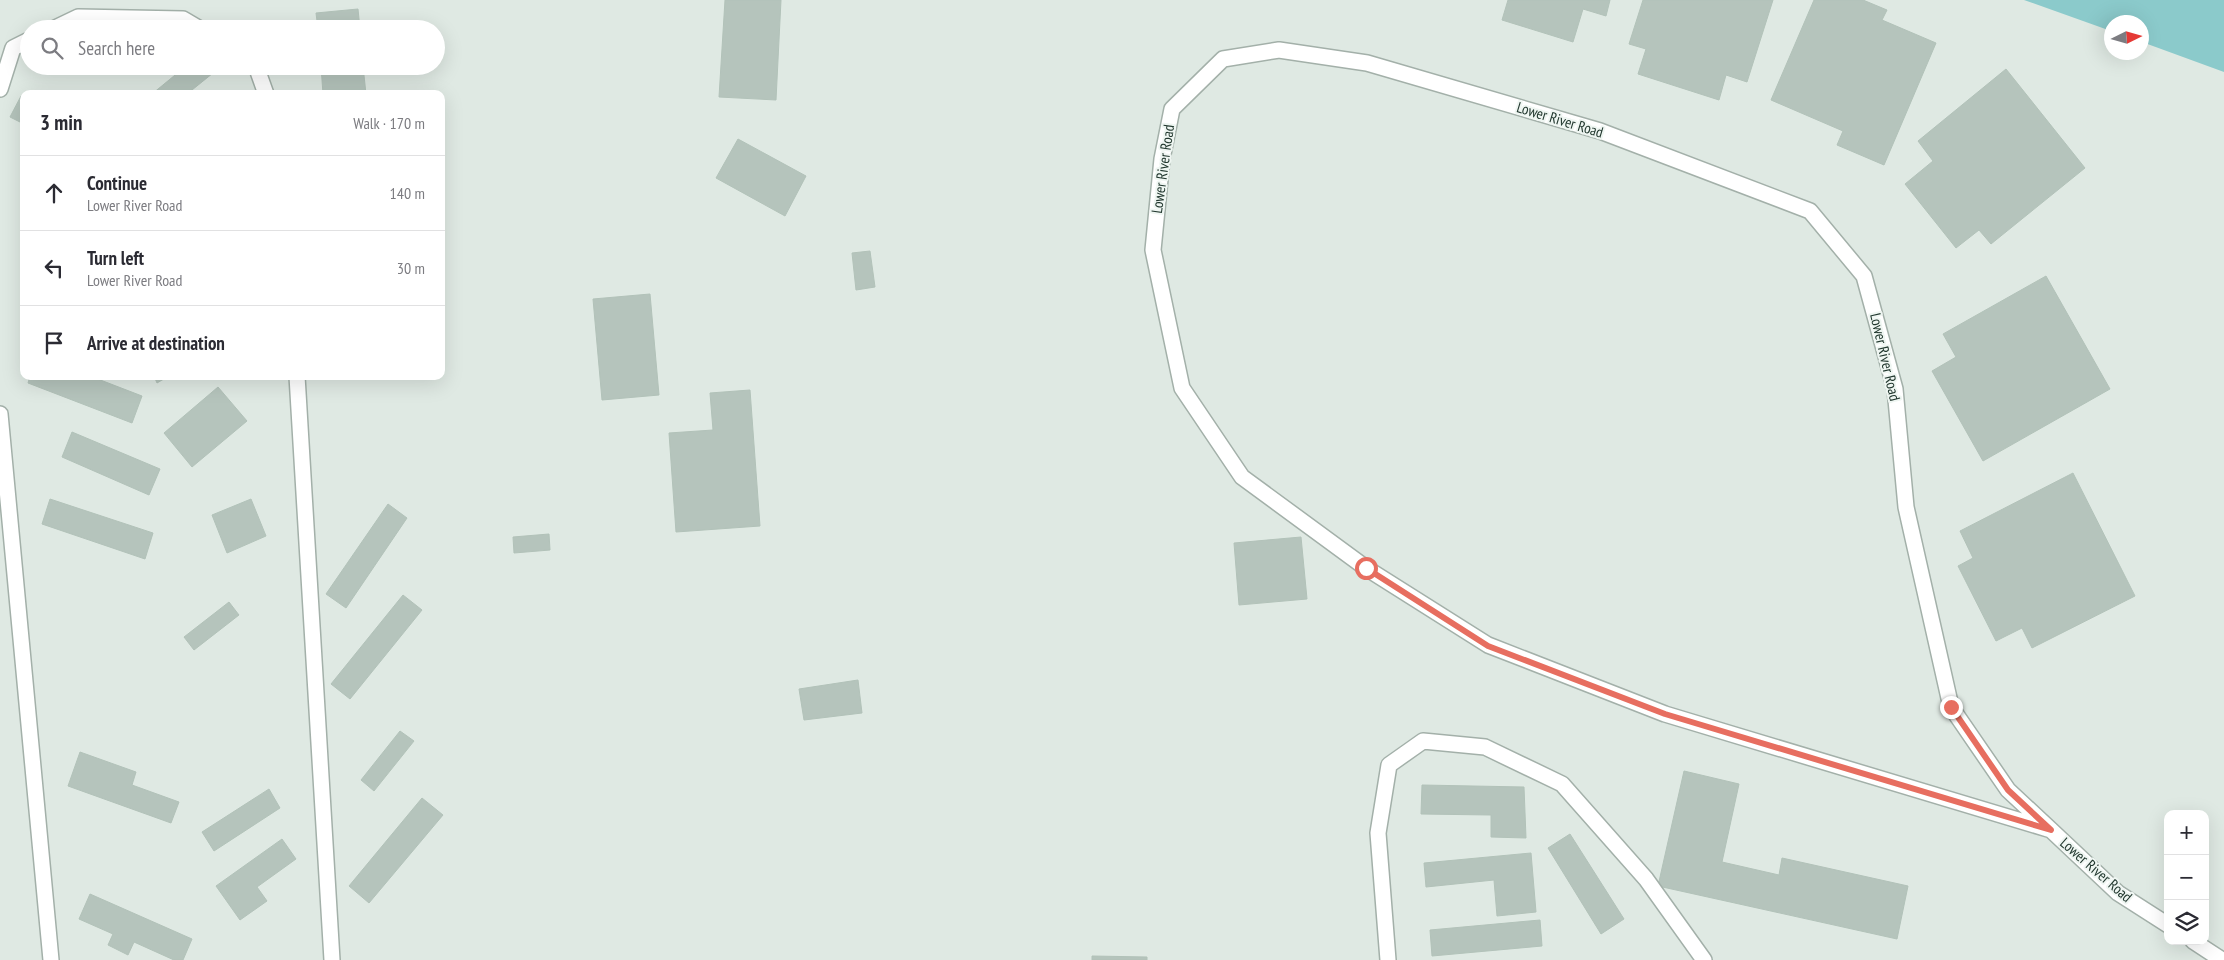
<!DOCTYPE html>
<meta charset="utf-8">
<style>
:root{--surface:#fff;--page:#f2f2f3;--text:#2b2b33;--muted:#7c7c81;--line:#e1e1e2}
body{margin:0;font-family:"PT Sans Narrow",sans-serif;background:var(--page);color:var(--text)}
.controls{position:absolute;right:15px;bottom:15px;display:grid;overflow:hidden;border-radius:10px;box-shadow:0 5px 20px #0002}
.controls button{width:45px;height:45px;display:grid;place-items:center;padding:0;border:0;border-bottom:1px solid var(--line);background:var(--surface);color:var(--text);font:25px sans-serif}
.compass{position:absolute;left:2104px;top:15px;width:45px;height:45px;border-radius:50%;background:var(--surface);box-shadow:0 5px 20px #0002;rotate:85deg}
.stop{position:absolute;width:15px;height:15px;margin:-11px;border:4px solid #e76e60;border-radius:50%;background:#fff}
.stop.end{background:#e76e60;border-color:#fff;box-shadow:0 1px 5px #0008}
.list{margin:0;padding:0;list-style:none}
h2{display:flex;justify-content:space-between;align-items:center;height:65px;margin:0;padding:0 20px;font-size:21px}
h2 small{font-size:16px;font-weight:400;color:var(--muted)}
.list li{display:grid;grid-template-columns:32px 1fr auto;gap:15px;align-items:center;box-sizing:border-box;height:75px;padding:0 20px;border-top:1px solid var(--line)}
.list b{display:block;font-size:19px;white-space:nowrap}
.list p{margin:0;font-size:16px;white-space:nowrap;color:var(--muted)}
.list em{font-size:16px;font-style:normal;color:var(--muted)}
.icon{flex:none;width:28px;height:28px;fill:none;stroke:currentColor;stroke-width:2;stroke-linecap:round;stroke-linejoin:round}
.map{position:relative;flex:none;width:2224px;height:960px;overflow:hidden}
.search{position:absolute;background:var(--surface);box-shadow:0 5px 20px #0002;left:20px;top:20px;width:425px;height:55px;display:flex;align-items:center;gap:12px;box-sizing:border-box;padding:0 18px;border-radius:28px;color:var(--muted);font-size:19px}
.panel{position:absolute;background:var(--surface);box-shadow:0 5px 20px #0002;left:20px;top:90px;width:425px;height:290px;border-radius:10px}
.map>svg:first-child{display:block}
.water{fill:#8bcacb}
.building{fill:#b5c4bc;stroke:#b2c2b9}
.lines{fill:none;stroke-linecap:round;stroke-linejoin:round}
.lane-casing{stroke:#a3b0a9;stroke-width:18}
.street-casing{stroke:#a3b0a9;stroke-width:18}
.lane{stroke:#fff;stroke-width:15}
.street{stroke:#fff;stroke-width:15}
.route{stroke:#e76e60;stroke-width:6}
.labels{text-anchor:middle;stroke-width:4;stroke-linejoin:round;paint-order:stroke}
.street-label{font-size:15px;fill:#22382f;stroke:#eff6f2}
</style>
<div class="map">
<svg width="2224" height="960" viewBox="0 0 2224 960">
<rect width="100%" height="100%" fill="#dfe9e3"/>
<polygon class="water" points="2024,0 2224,0 2224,72 2142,42 2142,22 2112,22 2111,31"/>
<g class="building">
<polygon points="725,0 781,0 776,100 719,97"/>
<polygon points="1508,0 1610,0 1606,16 1583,9 1573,42 1502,20"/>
<polygon points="1643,0 1773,0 1747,82 1726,75 1719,100 1638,74 1646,49 1629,44"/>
<polygon points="1814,0 1863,0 1887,10 1882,20 1936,43 1884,165 1837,145 1843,131 1771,100"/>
<polygon points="358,9 360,29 318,29 316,13"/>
<polygon points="186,66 216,66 218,69 187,94 152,94"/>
<polygon points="321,66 363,66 366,94 323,94"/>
<polygon points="2006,69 2085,168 1991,244 1979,230 1956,248 1905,184 1933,161 1918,141"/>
<polygon points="21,96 24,97 24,124 10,117"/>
<polygon points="738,139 806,176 785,216 716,178"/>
<polygon points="870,251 875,287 856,290 852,253"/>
<polygon points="2046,276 2110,389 1983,461 1932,371 1956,357 1943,334"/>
<polygon points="650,294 659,395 602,400 593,299"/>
<polygon points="30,376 90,376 142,396 132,423 28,383"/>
<polygon points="154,376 169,376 157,383"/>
<polygon points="218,387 247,421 192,467 164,433"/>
<polygon points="750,390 760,526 676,532 669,433 713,430 710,393"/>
<polygon points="72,432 160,469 149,495 62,457"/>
<polygon points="2073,473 2135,596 2032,648 2022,628 1996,641 1958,566 1973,558 1960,531"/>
<polygon points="50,499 153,533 145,559 42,524"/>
<polygon points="251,499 266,536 227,553 212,515"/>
<polygon points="388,504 407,518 346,608 326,594"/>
<polygon points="549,534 550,550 514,553 513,537"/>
<polygon points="1301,537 1307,599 1239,605 1234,543"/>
<polygon points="403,595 422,610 350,699 331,684"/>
<polygon points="229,602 239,615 194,650 184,637"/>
<polygon points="858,680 862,713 804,720 799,689"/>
<polygon points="400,731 414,741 374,791 361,780"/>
<polygon points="80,752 136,772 132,785 179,802 171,823 68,786"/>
<polygon points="1684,771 1739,784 1722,862 1779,875 1782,858 1908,886 1897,939 1658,886"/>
<polygon points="1422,785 1524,787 1526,838 1491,837 1491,815 1421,814"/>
<polygon points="269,789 280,808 214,851 202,832"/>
<polygon points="422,798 443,815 369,903 349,886"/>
<polygon points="1570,834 1624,919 1601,934 1548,848"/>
<polygon points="282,839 296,859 257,887 267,901 240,920 216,886"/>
<polygon points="1531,853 1536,912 1497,916 1494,880 1426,887 1424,863"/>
<polygon points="90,894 192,939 183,960 174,960 134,942 128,955 108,945 113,934 79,919"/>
<polygon points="1540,920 1542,946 1432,956 1430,930"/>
<polygon points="1092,956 1147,957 1147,960 1092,960"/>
</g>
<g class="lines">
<g class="lane-casing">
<g id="lane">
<polyline points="53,29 78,17 183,19 200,29"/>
<polyline points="256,66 266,94"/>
<polyline points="0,89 13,48 29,40"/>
<polyline points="297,376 332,960"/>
<polyline points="0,414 51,960"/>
<polyline points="1388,960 1378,833 1389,765 1423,741 1485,747 1562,784 1646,879 1704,960"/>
</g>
</g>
<g class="street-casing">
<g id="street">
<polyline points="2051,830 1665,714 1488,645 1366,568 1242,477 1182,388 1153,250 1162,159 1172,109 1223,59 1279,50 1367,63 1600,131 1810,211 1864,276 1895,389 1906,507 1951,707 2008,790 2051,830 2118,893 2168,925"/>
<polyline points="2193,941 2222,960"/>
</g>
</g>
<use href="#lane" class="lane"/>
<use href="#street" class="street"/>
</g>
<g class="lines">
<polyline class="route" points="1366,568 1488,646 1665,714 2051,830 2008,790 1951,707"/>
</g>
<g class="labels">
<g class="street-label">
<text transform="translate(1560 120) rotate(17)" y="5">Lower River Road</text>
<text transform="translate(1163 169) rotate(-82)" y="5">Lower River Road</text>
<text transform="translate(1885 357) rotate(77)" y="5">Lower River Road</text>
<text transform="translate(2096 870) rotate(41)" y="5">Lower River Road</text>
</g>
</g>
</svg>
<div class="controls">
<button>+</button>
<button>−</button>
<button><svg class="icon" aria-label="layers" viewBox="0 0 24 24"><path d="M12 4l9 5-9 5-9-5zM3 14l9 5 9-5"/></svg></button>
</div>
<svg class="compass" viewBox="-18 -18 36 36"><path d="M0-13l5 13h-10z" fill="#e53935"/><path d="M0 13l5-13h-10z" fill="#7c7c81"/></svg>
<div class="stop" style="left:1366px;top:568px"></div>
<div class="stop end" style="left:1951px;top:707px"></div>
<div class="search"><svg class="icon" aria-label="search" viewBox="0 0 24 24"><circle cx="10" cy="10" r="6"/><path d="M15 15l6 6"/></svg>Search here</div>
<section class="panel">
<h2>3 min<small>Walk · 170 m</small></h2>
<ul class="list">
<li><svg class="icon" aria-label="ahead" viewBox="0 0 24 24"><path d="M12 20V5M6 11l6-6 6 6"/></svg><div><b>Continue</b><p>Lower River Road</p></div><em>140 m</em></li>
<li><svg class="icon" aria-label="left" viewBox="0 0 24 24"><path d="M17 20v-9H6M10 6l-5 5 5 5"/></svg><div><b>Turn left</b><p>Lower River Road</p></div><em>30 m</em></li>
<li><svg class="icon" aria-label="arrive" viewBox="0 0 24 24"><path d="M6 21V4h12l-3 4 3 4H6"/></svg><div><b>Arrive at destination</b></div></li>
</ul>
</section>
</div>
